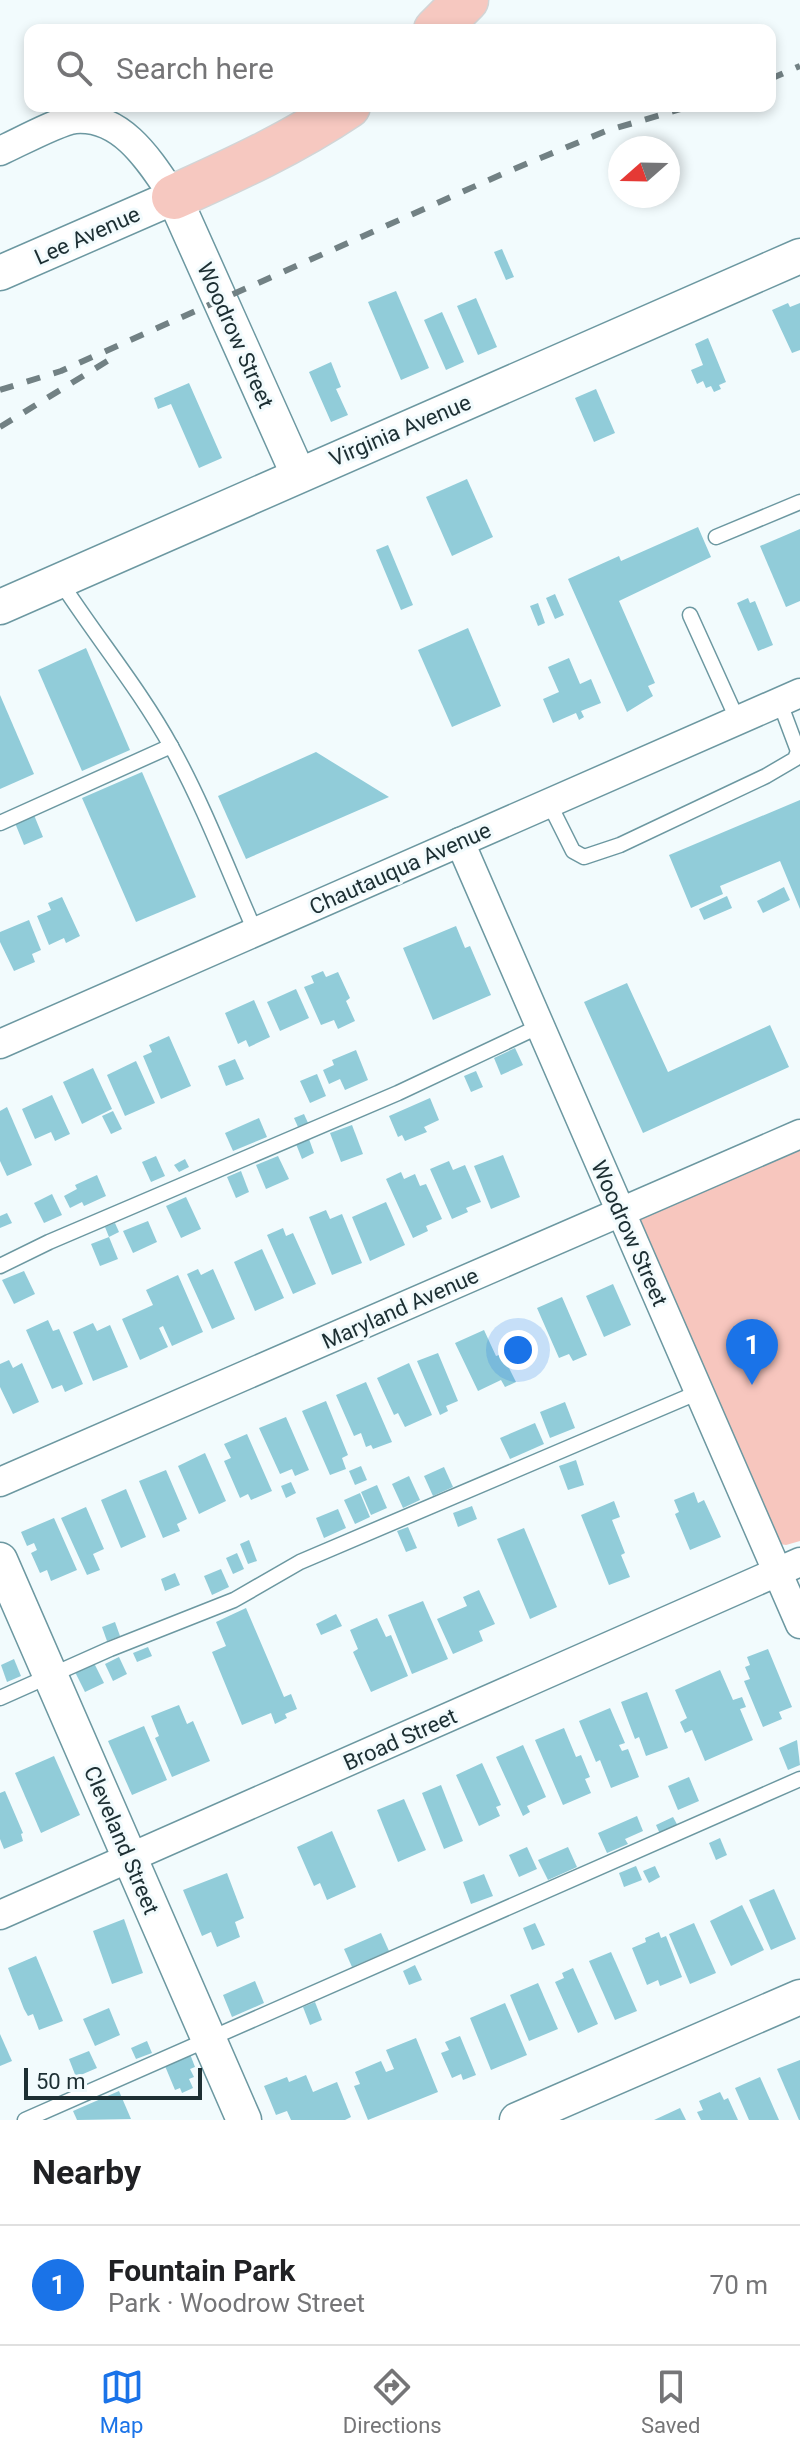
<!DOCTYPE html>
<meta charset="utf-8">
<style>
:root{--surface:#fff;--page:#f6f6f6;--text:#202124;--muted:#757577;--line:#e0e0e0;--accent:#1a73e8}
body{margin:0;font-family:Roboto,sans-serif;background:var(--page);color:var(--text)}
.compass{position:absolute;left:608px;top:136px;width:72px;height:72px;border-radius:50%;background:var(--surface);box-shadow:0 4px 12px #0003;rotate:250deg}
.scale{position:absolute;left:24px;bottom:20px;width:178px;box-sizing:border-box;padding-left:8px;border:4px solid #1d2f33;border-top:0;font-size:22px;line-height:28px;white-space:nowrap;color:#1d2f33;-webkit-text-stroke:6px #f2fbfd;paint-order:stroke}
.you{position:absolute;left:518px;top:1350px;width:28px;height:28px;margin:-20px;border:6px solid #fff;border-radius:50%;background:#1a73e8;box-shadow:0 0 0 12px #1a73e833}
.badge{display:grid;place-items:center;width:52px;height:52px;border-radius:50%;background:var(--accent);color:#fff;font-size:26px;font-weight:700}
.pin{position:absolute;translate:-50% -66px;filter:drop-shadow(0 2px 4px #0008)}
.pin::after{content:'';position:absolute;top:42px;width:28px;height:24px;background:inherit;clip-path:polygon(0 0,100% 0,50% 100%)}
.list{margin:0;padding:0;list-style:none}
h2{display:flex;justify-content:space-between;align-items:center;height:104px;margin:0;padding:0 32px;font-size:34px}
h2 small{font-size:26px;font-weight:400;color:var(--muted)}
.list li{display:grid;grid-template-columns:52px 1fr auto;gap:24px;align-items:center;box-sizing:border-box;height:120px;padding:0 32px;border-top:2px solid var(--line)}
.list b{display:block;font-size:30px;white-space:nowrap}
.list p{margin:0;font-size:26px;white-space:nowrap;color:var(--muted)}
.list em{font-size:26px;font-style:normal;color:var(--muted)}
.icon{flex:none;width:44px;height:44px;fill:none;stroke:currentColor;stroke-width:2;stroke-linecap:round;stroke-linejoin:round}
.map{position:relative;flex:none;width:800px;height:2120px;overflow:hidden}
.search{position:absolute;background:var(--surface);box-shadow:0 4px 12px #0003;left:24px;right:24px;top:24px;height:88px;display:flex;align-items:center;gap:20px;box-sizing:border-box;padding:0 28px;border-radius:16px;color:var(--muted);font-size:30px}
.sheet{height:224px;background:var(--surface)}
nav{display:flex;justify-content:space-around;align-items:center;box-sizing:border-box;height:112px;border-top:2px solid var(--line);background:var(--surface);font-size:22px;color:var(--muted)}
nav a{display:grid;justify-items:center;gap:4px}
nav .on{color:var(--accent)}
.map>svg:first-child{display:block}
.green{fill:#f7c6be}
.building{fill:#91ccd9}
.lines{fill:none;stroke-linecap:round;stroke-linejoin:round}
.service-casing{stroke:#6c98a1;stroke-width:17}
.minor-casing{stroke:#6c98a1;stroke-width:31}
.tertiary-casing{stroke:#6c98a1;stroke-width:37}
.motorway-casing{stroke:#d2d5d6;stroke-width:47}
.service{stroke:#fff;stroke-width:14}
.minor{stroke:#fff;stroke-width:28}
.tertiary{stroke:#fff;stroke-width:34}
.motorway{stroke:#f6c8c0;stroke-width:44}
.rail{stroke:#728184;stroke-width:6;stroke-dasharray:14 14;stroke-linecap:butt}
.labels{text-anchor:middle;stroke-width:6;stroke-linejoin:round;paint-order:stroke}
.street-label{font-size:22px;fill:#1d2f33;stroke:#f2fbfd}
</style>
<div class="map">
<svg width="800" height="2120" viewBox="0 0 800 2120">
<rect width="100%" height="100%" fill="#f2fbfd"/>
<polygon class="green" points="800,1149 800,1541 786,1545 780,1544 639,1223 643,1217"/>
<g class="building">
<polygon points="502,249 514,277 506,280 494,252"/>
<polygon points="396,291 429,368 401,380 368,302"/>
<polygon points="476,298 497,347 478,355 457,306"/>
<polygon points="788,303 790,307 800,303 800,350 792,353 772,310"/>
<polygon points="442,312 464,362 446,370 424,320"/>
<polygon points="708,338 726,382 719,385 721,389 714,392 711,386 706,388 703,381 697,384 691,370 703,365 695,344"/>
<polygon points="331,362 341,387 336,389 348,415 331,422 309,372"/>
<polygon points="189,383 222,458 199,468 171,404 158,409 154,398"/>
<polygon points="596,389 615,433 594,442 575,398"/>
<polygon points="467,479 493,537 452,556 426,497"/>
<polygon points="698,527 711,557 619,601 655,683 648,686 653,696 627,712 568,579 619,556 621,561"/>
<polygon points="800,529 800,601 786,607 760,546"/>
<polygon points="388,545 413,605 401,610 376,550"/>
<polygon points="555,594 564,615 555,619 546,598"/>
<polygon points="748,598 750,603 755,601 773,645 758,651 737,603"/>
<polygon points="538,603 545,623 538,626 530,606"/>
<polygon points="468,628 501,706 452,727 418,650"/>
<polygon points="86,648 130,750 82,771 38,670"/>
<polygon points="569,658 580,684 591,679 601,703 581,711 584,717 579,720 576,713 553,723 543,699 559,692 548,667"/>
<polygon points="0,695 34,774 0,789"/>
<polygon points="316,752 389,797 246,859 218,796"/>
<polygon points="142,772 196,897 136,922 82,798"/>
<polygon points="800,800 800,909 780,861 720,886 723,894 691,908 669,855"/>
<polygon points="34,815 43,837 24,845 15,823"/>
<polygon points="784,887 790,900 763,913 757,901"/>
<polygon points="727,896 732,908 704,920 699,909"/>
<polygon points="62,897 80,936 66,943 64,938 49,945 37,916 51,910 48,903"/>
<polygon points="29,920 41,950 32,954 35,962 14,971 0,942 0,932"/>
<polygon points="456,926 465,948 470,946 491,995 433,1020 403,948"/>
<polygon points="323,971 326,977 338,972 350,998 346,1001 355,1021 338,1029 334,1020 321,1025 304,987 314,983 311,976"/>
<polygon points="627,983 668,1072 770,1025 789,1067 643,1133 584,1002"/>
<polygon points="296,989 309,1018 280,1031 267,1002"/>
<polygon points="254,1000 270,1037 249,1047 246,1040 238,1044 225,1013"/>
<polygon points="169,1036 191,1086 161,1099 143,1056 152,1052 149,1045"/>
<polygon points="515,1048 523,1065 501,1075 494,1058"/>
<polygon points="356,1050 368,1080 345,1090 340,1079 329,1084 323,1070 334,1065 332,1060"/>
<polygon points="235,1059 244,1079 226,1086 218,1066"/>
<polygon points="136,1061 155,1103 125,1116 107,1075"/>
<polygon points="93,1068 112,1109 82,1124 63,1082"/>
<polygon points="476,1071 483,1087 471,1092 464,1076"/>
<polygon points="317,1074 326,1096 310,1103 300,1081"/>
<polygon points="52,1095 70,1134 55,1141 51,1132 35,1139 22,1109"/>
<polygon points="430,1098 439,1120 424,1127 427,1132 405,1141 402,1135 398,1137 389,1116"/>
<polygon points="7,1107 32,1165 7,1176 0,1161 0,1111"/>
<polygon points="113,1111 122,1129 111,1134 102,1116"/>
<polygon points="304,1114 308,1123 298,1127 294,1118"/>
<polygon points="259,1118 267,1137 233,1151 225,1133"/>
<polygon points="352,1125 363,1154 341,1162 330,1133"/>
<polygon points="309,1139 314,1153 302,1159 296,1144"/>
<polygon points="503,1155 520,1197 491,1209 474,1166"/>
<polygon points="156,1156 165,1176 151,1182 142,1162"/>
<polygon points="278,1156 289,1179 266,1189 256,1165"/>
<polygon points="185,1159 189,1167 179,1172 174,1165"/>
<polygon points="449,1161 453,1170 465,1165 481,1202 466,1208 468,1212 452,1219 430,1169"/>
<polygon points="241,1171 249,1192 236,1198 227,1177"/>
<polygon points="401,1172 404,1179 415,1174 420,1186 426,1184 442,1219 426,1226 428,1231 413,1238 386,1179"/>
<polygon points="97,1175 106,1196 84,1206 82,1202 70,1208 64,1196 77,1189 75,1185"/>
<polygon points="52,1194 62,1215 44,1223 34,1203"/>
<polygon points="186,1197 201,1229 181,1238 166,1206"/>
<polygon points="386,1202 405,1245 370,1261 352,1217"/>
<polygon points="326,1210 330,1219 342,1214 362,1263 332,1275 309,1217"/>
<polygon points="7,1213 12,1223 0,1228 0,1216"/>
<polygon points="148,1221 157,1242 133,1253 123,1231"/>
<polygon points="115,1223 119,1232 109,1237 105,1227"/>
<polygon points="283,1228 286,1236 293,1233 316,1284 293,1294 267,1235"/>
<polygon points="109,1237 118,1259 100,1266 91,1244"/>
<polygon points="262,1249 284,1298 255,1311 234,1262"/>
<polygon points="198,1269 201,1275 213,1269 235,1319 212,1329 187,1274"/>
<polygon points="24,1271 35,1294 14,1304 2,1280"/>
<polygon points="178,1275 203,1332 172,1346 163,1326 159,1328 168,1347 140,1360 122,1319 153,1305 146,1290"/>
<polygon points="613,1284 631,1325 604,1337 586,1296"/>
<polygon points="562,1297 587,1355 573,1361 569,1354 559,1358 537,1308"/>
<polygon points="48,1320 53,1331 59,1329 83,1384 65,1392 62,1385 52,1389 26,1330"/>
<polygon points="93,1323 97,1331 110,1325 128,1367 93,1381 73,1332"/>
<polygon points="484,1330 496,1356 502,1354 516,1382 505,1387 501,1380 478,1391 455,1343"/>
<polygon points="438,1353 458,1401 446,1406 448,1411 440,1415 417,1361"/>
<polygon points="9,1360 13,1368 22,1363 39,1402 13,1414 0,1387 0,1364"/>
<polygon points="409,1363 432,1415 405,1427 398,1413 394,1415 377,1378"/>
<polygon points="366,1382 392,1442 373,1449 371,1445 366,1447 361,1433 354,1436 336,1395"/>
<polygon points="326,1401 348,1455 342,1458 346,1469 330,1475 302,1411"/>
<polygon points="565,1402 575,1428 550,1438 540,1412"/>
<polygon points="286,1417 309,1470 295,1476 292,1469 280,1474 259,1428"/>
<polygon points="535,1423 544,1444 510,1459 500,1438"/>
<polygon points="247,1434 272,1491 251,1500 248,1494 240,1498 224,1461 231,1458 224,1444"/>
<polygon points="205,1453 226,1501 199,1514 178,1466"/>
<polygon points="576,1460 584,1485 568,1490 559,1466"/>
<polygon points="361,1466 367,1480 355,1485 349,1471"/>
<polygon points="444,1467 453,1487 433,1496 424,1476"/>
<polygon points="166,1470 187,1519 177,1524 180,1531 163,1538 139,1481"/>
<polygon points="409,1476 420,1500 403,1508 392,1484"/>
<polygon points="291,1482 296,1493 286,1498 281,1486"/>
<polygon points="377,1485 387,1508 371,1515 361,1492"/>
<polygon points="126,1489 146,1537 121,1548 101,1500"/>
<polygon points="694,1492 698,1503 704,1500 721,1537 690,1550 675,1514 679,1512 674,1500"/>
<polygon points="360,1493 370,1517 355,1524 344,1500"/>
<polygon points="614,1501 620,1517 612,1520 625,1553 621,1555 630,1577 609,1585 581,1515"/>
<polygon points="472,1506 477,1519 458,1527 453,1513"/>
<polygon points="86,1507 104,1549 93,1554 100,1570 87,1575 61,1518"/>
<polygon points="338,1509 346,1528 324,1538 316,1518"/>
<polygon points="54,1518 77,1570 51,1581 47,1570 40,1573 31,1553 37,1550 34,1543 27,1546 21,1532"/>
<polygon points="408,1527 417,1548 406,1552 397,1531"/>
<polygon points="524,1528 557,1607 530,1619 497,1539"/>
<polygon points="249,1540 257,1561 248,1564 240,1544"/>
<polygon points="237,1553 244,1569 233,1574 226,1558"/>
<polygon points="221,1569 229,1587 212,1595 204,1576"/>
<polygon points="175,1573 180,1585 165,1591 161,1579"/>
<polygon points="479,1590 495,1624 479,1631 483,1641 453,1654 437,1619 467,1606 463,1597"/>
<polygon points="423,1601 448,1659 412,1674 388,1615"/>
<polygon points="246,1608 284,1697 291,1694 297,1709 285,1714 287,1718 275,1724 271,1713 242,1725 212,1652 226,1646 216,1622"/>
<polygon points="336,1614 342,1626 321,1635 316,1624"/>
<polygon points="377,1618 386,1637 391,1635 408,1676 371,1692 353,1652 358,1649 350,1630"/>
<polygon points="115,1622 120,1636 107,1641 102,1627"/>
<polygon points="148,1647 152,1656 137,1662 133,1653"/>
<polygon points="768,1649 792,1707 779,1712 782,1719 763,1727 744,1681 750,1679 745,1667 750,1665 747,1657"/>
<polygon points="119,1657 127,1674 113,1681 105,1664"/>
<polygon points="14,1659 21,1676 7,1682 1,1665"/>
<polygon points="94,1663 104,1683 85,1692 75,1672"/>
<polygon points="720,1670 733,1700 742,1697 746,1707 740,1709 753,1740 705,1761 692,1730 685,1733 680,1722 687,1718 675,1690"/>
<polygon points="647,1692 668,1748 646,1756 639,1737 635,1739 621,1702"/>
<polygon points="179,1705 187,1724 193,1721 210,1761 172,1777 155,1738 159,1736 151,1716"/>
<polygon points="610,1708 625,1743 619,1745 622,1751 628,1749 639,1777 611,1788 600,1760 596,1762 579,1721"/>
<polygon points="144,1726 167,1780 132,1795 108,1741"/>
<polygon points="564,1728 576,1757 581,1755 590,1777 585,1779 591,1793 563,1805 535,1740"/>
<polygon points="797,1740 800,1765 788,1770 779,1748"/>
<polygon points="523,1745 546,1797 527,1806 530,1812 523,1816 496,1757"/>
<polygon points="54,1756 80,1815 41,1833 15,1773"/>
<polygon points="482,1763 501,1805 496,1807 500,1816 479,1826 456,1775"/>
<polygon points="689,1777 699,1801 678,1810 668,1786"/>
<polygon points="441,1785 463,1841 444,1849 422,1793"/>
<polygon points="5,1791 23,1833 21,1834 23,1841 4,1849 0,1839 0,1793"/>
<polygon points="404,1799 426,1850 398,1862 377,1810"/>
<polygon points="637,1816 643,1831 625,1839 628,1844 607,1853 598,1833"/>
<polygon points="673,1817 678,1826 660,1834 656,1825"/>
<polygon points="332,1831 356,1887 327,1900 320,1883 314,1886 297,1847"/>
<polygon points="720,1838 727,1855 716,1860 709,1843"/>
<polygon points="527,1847 537,1869 519,1877 509,1855"/>
<polygon points="568,1847 577,1867 548,1880 538,1860"/>
<polygon points="636,1866 642,1880 624,1887 619,1873"/>
<polygon points="655,1866 660,1877 649,1883 643,1871"/>
<polygon points="227,1873 244,1918 235,1922 240,1937 217,1947 211,1932 202,1936 183,1890"/>
<polygon points="484,1874 493,1896 471,1904 463,1882"/>
<polygon points="774,1889 796,1939 771,1950 749,1900"/>
<polygon points="742,1905 764,1950 731,1966 710,1921"/>
<polygon points="124,1919 143,1973 112,1984 93,1931"/>
<polygon points="535,1923 545,1945 532,1950 523,1928"/>
<polygon points="694,1923 716,1973 690,1984 669,1934"/>
<polygon points="659,1932 661,1938 666,1936 682,1977 660,1986 658,1980 647,1985 632,1948 646,1942 645,1938"/>
<polygon points="381,1933 389,1951 352,1967 344,1949"/>
<polygon points="611,1952 637,2011 615,2020 589,1961"/>
<polygon points="36,1956 63,2021 39,2030 33,2014 28,2016 24,2009 8,1968"/>
<polygon points="415,1965 422,1980 409,1985 403,1971"/>
<polygon points="573,1968 598,2024 578,2033 555,1982 564,1978 562,1973"/>
<polygon points="255,1981 264,2003 232,2017 223,1995"/>
<polygon points="538,1983 558,2029 529,2041 510,1995"/>
<polygon points="315,2002 322,2020 310,2025 303,2007"/>
<polygon points="505,2003 527,2055 491,2070 470,2018"/>
<polygon points="109,2008 120,2035 95,2046 83,2019"/>
<polygon points="0,2034 12,2061 0,2066"/>
<polygon points="460,2036 476,2075 463,2080 461,2074 452,2078 441,2053 449,2050 445,2042"/>
<polygon points="416,2038 438,2092 368,2120 354,2086 360,2084 355,2072 381,2061 386,2072 394,2069 386,2050"/>
<polygon points="147,2041 152,2053 136,2059 131,2048"/>
<polygon points="89,2051 97,2068 76,2077 69,2059"/>
<polygon points="190,2054 195,2067 190,2069 194,2077 189,2079 193,2088 182,2093 180,2088 175,2090 165,2066"/>
<polygon points="800,2060 800,2120 799,2120 777,2069"/>
<polygon points="306,2075 313,2092 337,2082 351,2117 345,2120 291,2120 287,2111 276,2115 264,2086 287,2077 289,2082"/>
<polygon points="760,2077 779,2120 749,2120 735,2088"/>
<polygon points="119,2091 131,2119 77,2120 73,2111"/>
<polygon points="720,2092 724,2100 728,2098 738,2120 701,2120 697,2112 703,2110 699,2101"/>
<polygon points="680,2108 686,2120 654,2120"/>
</g>
<g class="lines">
<g class="service-casing">
<g id="service">
<polyline points="716,537 800,502"/>
<path d="M60,581C96,637 139,688 172,748C204,806 228,870 255,931"/>
<polyline points="690,615 738,721"/>
<polyline points="549,803 573,851 584,857 620,845 766,776 795,759 798,751 780,703"/>
<polyline points="0,823 171,746"/>
<polyline points="0,1266 49,1242 398,1093 540,1026"/>
<polyline points="0,1698 110,1649 234,1600 300,1562 699,1392"/>
<polyline points="25,2120 800,1779"/>
</g>
</g>
<g class="minor-casing">
<g id="minor">
<path d="M0,151C18,143 58,121 75,119C123,115 151,163 174,197"/>
<polyline points="460,842 800,1624"/>
<polyline points="0,1044 800,693"/>
<polyline points="0,1482 800,1134"/>
<polyline points="0,1915 800,1562"/>
</g>
</g>
<g class="tertiary-casing">
<g id="tertiary">
<polyline points="0,273 174,197 298,474"/>
<polyline points="0,607 800,256"/>
<polyline points="0,1560 244,2120"/>
<polyline points="517,2120 800,1997"/>
</g>
</g>
<g class="motorway-casing">
<g id="motorway">
<polyline points="436,30 466,0"/>
<path d="M174,197C234,170 293,143 348,106"/>
</g>
</g>
<use href="#service" class="service"/>
<use href="#minor" class="minor"/>
<use href="#tertiary" class="tertiary"/>
<use href="#motorway" class="motorway"/>
<g class="rail">
<polyline points="770,79 800,66"/>
<polyline points="0,390 61,371 509,171 606,131 691,106"/>
<polyline points="0,427 109,360"/>
</g>
</g>
<g class="labels">
<g class="street-label">
<text transform="translate(87 235) rotate(-24)" y="8">Lee Avenue</text>
<text transform="translate(236 335) rotate(66)" y="8">Woodrow Street</text>
<text transform="translate(400 430) rotate(-23)" y="8">Virginia Avenue</text>
<text transform="translate(400 868) rotate(-24)" y="8">Chautauqua Avenue</text>
<text transform="translate(630 1233) rotate(66)" y="8">Woodrow Street</text>
<text transform="translate(400 1308) rotate(-24)" y="8">Maryland Avenue</text>
<text transform="translate(400 1739) rotate(-24)" y="8">Broad Street</text>
<text transform="translate(122 1840) rotate(67)" y="8">Cleveland Street</text>
</g>
</g>
</svg>
<svg class="compass" viewBox="-18 -18 36 36"><path d="M0-13l5 13h-10z" fill="#e53935"/><path d="M0 13l5-13h-10z" fill="#757577"/></svg>
<div class="scale">50 m</div>
<div class="you"></div>
<div class="pin badge" style="left:752px;top:1385px">1</div>
<div class="search"><svg class="icon" aria-label="search" viewBox="0 0 24 24"><circle cx="10" cy="10" r="6"/><path d="M15 15l6 6"/></svg>Search here</div>
</div>
<section class="sheet">
<h2>Nearby<small></small></h2>
<ul class="list">
<li><span class="badge">1</span><div><b>Fountain Park</b><p>Park · Woodrow Street</p></div><em>70 m</em></li>
</ul>
</section>
<nav>
<a class="on"><svg class="icon" aria-label="map" viewBox="0 0 24 24"><path d="M3 6l6-2 6 2 6-2v14l-6 2-6-2-6 2zM9 4v14M15 6v14"/></svg>Map</a>
<a><svg class="icon" aria-label="directions" viewBox="0 0 24 24"><path d="M12 3l9 9-9 9-9-9zM9 14v-3h6M13 9l2 2-2 2"/></svg>Directions</a>
<a><svg class="icon" aria-label="saved" viewBox="0 0 24 24"><path d="M7 4h10v16l-5-4-5 4z"/></svg>Saved</a>
</nav>
